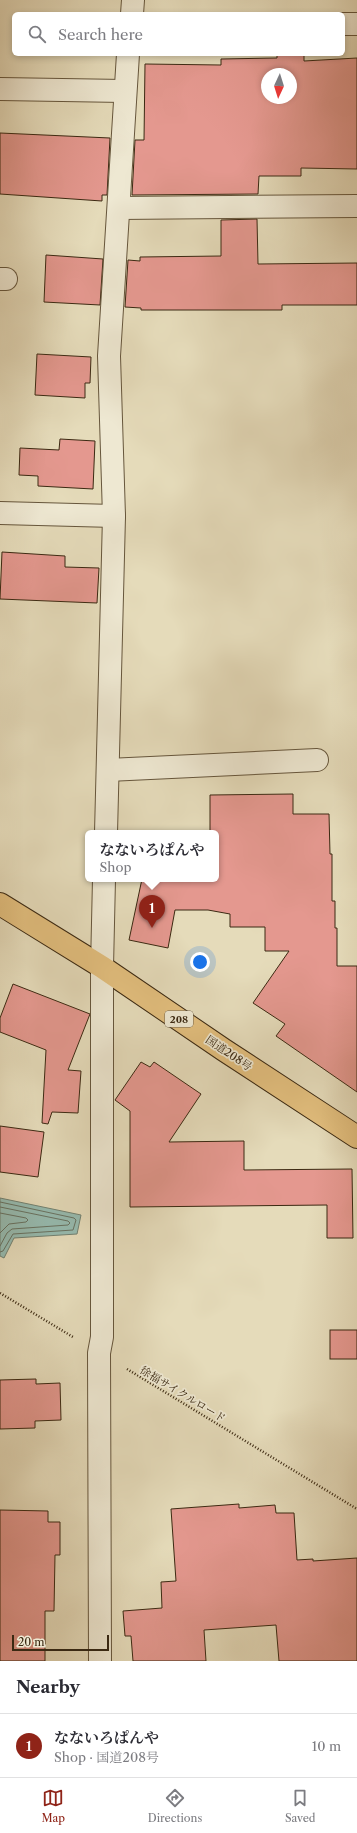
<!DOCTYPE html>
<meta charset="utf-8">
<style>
:root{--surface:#fff;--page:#f7f7f7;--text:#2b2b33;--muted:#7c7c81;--line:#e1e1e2;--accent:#8f2418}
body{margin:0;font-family:"Libre Caslon Text","Noto Serif JP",serif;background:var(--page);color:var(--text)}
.compass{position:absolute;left:261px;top:68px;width:36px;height:36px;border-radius:50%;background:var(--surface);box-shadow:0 2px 6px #0003;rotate:184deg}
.scale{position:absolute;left:12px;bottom:10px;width:97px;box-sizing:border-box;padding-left:4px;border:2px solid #3b2912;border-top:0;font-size:11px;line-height:14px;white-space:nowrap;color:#3b2912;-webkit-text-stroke:3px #eee8d2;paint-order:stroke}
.you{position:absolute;left:200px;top:962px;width:14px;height:14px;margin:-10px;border:3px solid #fff;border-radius:50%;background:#1a73e8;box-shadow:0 0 0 6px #1a73e833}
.badge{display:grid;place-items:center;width:26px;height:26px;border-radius:50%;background:var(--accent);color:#fff;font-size:13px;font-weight:700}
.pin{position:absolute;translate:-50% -33px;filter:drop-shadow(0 1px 2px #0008)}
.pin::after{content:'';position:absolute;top:21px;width:14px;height:12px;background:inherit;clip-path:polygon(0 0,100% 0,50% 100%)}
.popup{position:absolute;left:85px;top:830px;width:134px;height:52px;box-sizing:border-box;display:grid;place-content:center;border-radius:6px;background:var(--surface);filter:drop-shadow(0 1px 3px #0005);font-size:13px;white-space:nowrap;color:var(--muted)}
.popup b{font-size:15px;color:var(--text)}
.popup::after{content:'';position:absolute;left:50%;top:100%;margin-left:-8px;border:8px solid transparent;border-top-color:var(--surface)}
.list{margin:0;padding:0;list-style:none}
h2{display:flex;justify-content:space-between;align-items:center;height:52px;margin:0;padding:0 16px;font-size:17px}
h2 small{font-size:13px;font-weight:400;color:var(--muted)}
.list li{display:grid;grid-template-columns:26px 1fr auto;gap:12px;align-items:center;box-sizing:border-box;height:64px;padding:0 16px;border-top:1px solid var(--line)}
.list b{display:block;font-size:15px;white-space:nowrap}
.list p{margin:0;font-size:13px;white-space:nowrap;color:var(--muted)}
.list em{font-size:13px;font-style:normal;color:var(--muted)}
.icon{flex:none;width:22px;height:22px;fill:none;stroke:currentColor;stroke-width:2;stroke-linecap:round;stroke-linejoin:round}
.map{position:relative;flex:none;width:357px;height:1661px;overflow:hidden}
.search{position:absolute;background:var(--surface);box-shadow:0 2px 6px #0003;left:12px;right:12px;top:12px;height:44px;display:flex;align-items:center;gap:10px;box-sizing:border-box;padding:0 14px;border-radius:6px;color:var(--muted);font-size:15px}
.sheet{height:116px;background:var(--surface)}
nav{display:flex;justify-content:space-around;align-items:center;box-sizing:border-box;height:56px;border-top:1px solid var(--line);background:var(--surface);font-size:11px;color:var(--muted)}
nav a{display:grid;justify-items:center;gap:2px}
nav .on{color:var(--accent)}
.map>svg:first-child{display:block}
.water{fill:#96bbb0;stroke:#728171}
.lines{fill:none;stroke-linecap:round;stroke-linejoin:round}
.shore{stroke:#687261;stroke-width:1}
.building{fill:#e4988f;stroke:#3b2912;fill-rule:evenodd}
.street-casing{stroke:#66563c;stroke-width:24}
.highway-casing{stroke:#3b2912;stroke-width:24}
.path{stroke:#3b2912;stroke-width:2.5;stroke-dasharray:1 2;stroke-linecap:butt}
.street{stroke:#eee8d2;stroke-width:22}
.highway{stroke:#e2be7d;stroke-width:22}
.labels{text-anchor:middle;stroke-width:3.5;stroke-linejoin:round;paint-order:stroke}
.shield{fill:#eee8d2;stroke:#71624c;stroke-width:1}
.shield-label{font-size:10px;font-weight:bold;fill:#3b2912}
.street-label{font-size:11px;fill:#3b2912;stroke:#eee8d2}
</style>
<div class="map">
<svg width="357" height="1661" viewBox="0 0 357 1661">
<rect width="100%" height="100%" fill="#e5dbba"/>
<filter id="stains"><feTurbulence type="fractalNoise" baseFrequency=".005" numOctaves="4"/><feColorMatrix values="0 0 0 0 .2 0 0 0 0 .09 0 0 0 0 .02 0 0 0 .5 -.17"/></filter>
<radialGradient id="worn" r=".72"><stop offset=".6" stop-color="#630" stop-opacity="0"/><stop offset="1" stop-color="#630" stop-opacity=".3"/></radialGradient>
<polygon class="water" points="0,1198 81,1215 77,1234 14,1238 4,1258 0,1256"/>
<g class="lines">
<g class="shore">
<polyline points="0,1202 74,1218 76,1220 73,1230 13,1234 3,1251 0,1252"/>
<polyline points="0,1207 68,1221 70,1223 68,1225 12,1229 7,1233 0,1246"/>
<polyline points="0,1213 26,1218 28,1220 26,1222 9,1224 0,1233"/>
</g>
</g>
<g class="building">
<path d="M277,54H304V61L357,58V169L301,168V176H259L258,194L132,195L135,140H144L145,64L221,65V59L277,58ZM267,74H291V98H267Z"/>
<polygon points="0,133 110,138 107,195 102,195 102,201 0,194"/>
<polygon points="257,219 258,264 357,263 357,305 282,305 282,310 141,310 141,308 125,307 128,260 140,261 140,257 221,256 221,220"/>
<polygon points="46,255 103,259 100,305 44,302"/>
<polygon points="37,354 91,357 90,383 85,383 85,398 35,395"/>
<polygon points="60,439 95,441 93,489 38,486 38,476 19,475 20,448 59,450"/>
<polygon points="2,552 65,556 65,567 99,568 97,603 0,599"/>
<polygon points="293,794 293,814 329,814 330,854 332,854 332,901 335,901 335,928 337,928 337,966 357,966 357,1092 276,1036 285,1024 253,1003 289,951 265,951 265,927 230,927 230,914 208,910 175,910 168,948 129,940 142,879 216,879 216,833 210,833 210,795"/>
<polygon points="13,984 90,1014 68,1070 81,1071 78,1113 52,1112 48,1124 42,1123 46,1050 0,1032 0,1018"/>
<polygon points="141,1062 150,1067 154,1062 201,1094 169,1142 244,1141 244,1170 352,1169 353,1238 327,1238 327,1205 130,1207 130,1111 115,1100"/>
<polygon points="0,1126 44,1132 38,1177 0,1172"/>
<rect x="330" y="1330" width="27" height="29"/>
<polygon points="36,1379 36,1384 60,1383 61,1420 35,1421 35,1428 0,1429 0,1380"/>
<polygon points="239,1504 239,1508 275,1505 276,1513 294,1513 297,1560 313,1559 313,1561 357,1558 357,1661 279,1661 276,1625 204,1630 206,1661 133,1661 131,1636 125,1636 123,1611 162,1608 161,1582 176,1581 171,1509"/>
<polygon points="0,1510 48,1511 48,1522 60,1522 60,1555 55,1555 54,1611 45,1611 45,1661 0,1661"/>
</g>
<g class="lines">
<g class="street-casing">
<g id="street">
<polyline points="132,14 133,0"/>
<polyline points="343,24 357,24"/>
<polyline points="0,89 124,91"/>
<polyline points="119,208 357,206"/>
<polyline points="0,279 6,279"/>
<polyline points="0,513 114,516"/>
<polyline points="108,770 317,760"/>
<polyline points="106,833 114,516 109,356 128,54"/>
<polyline points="100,1661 99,1353 102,1337 102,967 104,879"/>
</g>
</g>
<g class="highway-casing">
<polyline id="highway" points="0,904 102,967 224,1050 357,1137"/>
</g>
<g class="path">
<polyline points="0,1293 73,1337"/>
<polyline points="127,1369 357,1509"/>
</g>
<use href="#street" class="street"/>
<use href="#highway" class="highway"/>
</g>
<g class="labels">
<rect class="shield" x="165" y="1011" width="28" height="16" rx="3"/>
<g class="shield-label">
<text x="179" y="1023">208</text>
</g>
<g class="street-label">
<text transform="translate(229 1053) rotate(34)" y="4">国道208号</text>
<text transform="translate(183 1394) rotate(31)" y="4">徐福サイクルロード</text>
</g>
</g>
<rect width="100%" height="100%" filter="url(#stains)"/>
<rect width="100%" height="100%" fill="url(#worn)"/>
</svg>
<svg class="compass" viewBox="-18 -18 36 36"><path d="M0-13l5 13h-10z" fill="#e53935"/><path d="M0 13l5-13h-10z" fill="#7c7c81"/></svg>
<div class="scale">20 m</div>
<div class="you"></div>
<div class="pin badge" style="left:152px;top:928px">1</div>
<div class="popup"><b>なないろぱんや</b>Shop</div>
<div class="search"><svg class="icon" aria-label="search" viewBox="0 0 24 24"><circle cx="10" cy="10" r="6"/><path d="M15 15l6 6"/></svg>Search here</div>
</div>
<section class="sheet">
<h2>Nearby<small></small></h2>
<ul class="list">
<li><span class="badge">1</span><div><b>なないろぱんや</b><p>Shop · 国道208号</p></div><em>10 m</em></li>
</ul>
</section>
<nav>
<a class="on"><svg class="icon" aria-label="map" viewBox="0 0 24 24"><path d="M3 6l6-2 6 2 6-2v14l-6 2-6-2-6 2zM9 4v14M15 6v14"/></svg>Map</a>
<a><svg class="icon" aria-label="directions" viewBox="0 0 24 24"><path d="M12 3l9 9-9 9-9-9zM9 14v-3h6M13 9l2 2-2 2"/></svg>Directions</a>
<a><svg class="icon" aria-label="saved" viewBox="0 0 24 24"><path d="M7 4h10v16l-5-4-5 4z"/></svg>Saved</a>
</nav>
